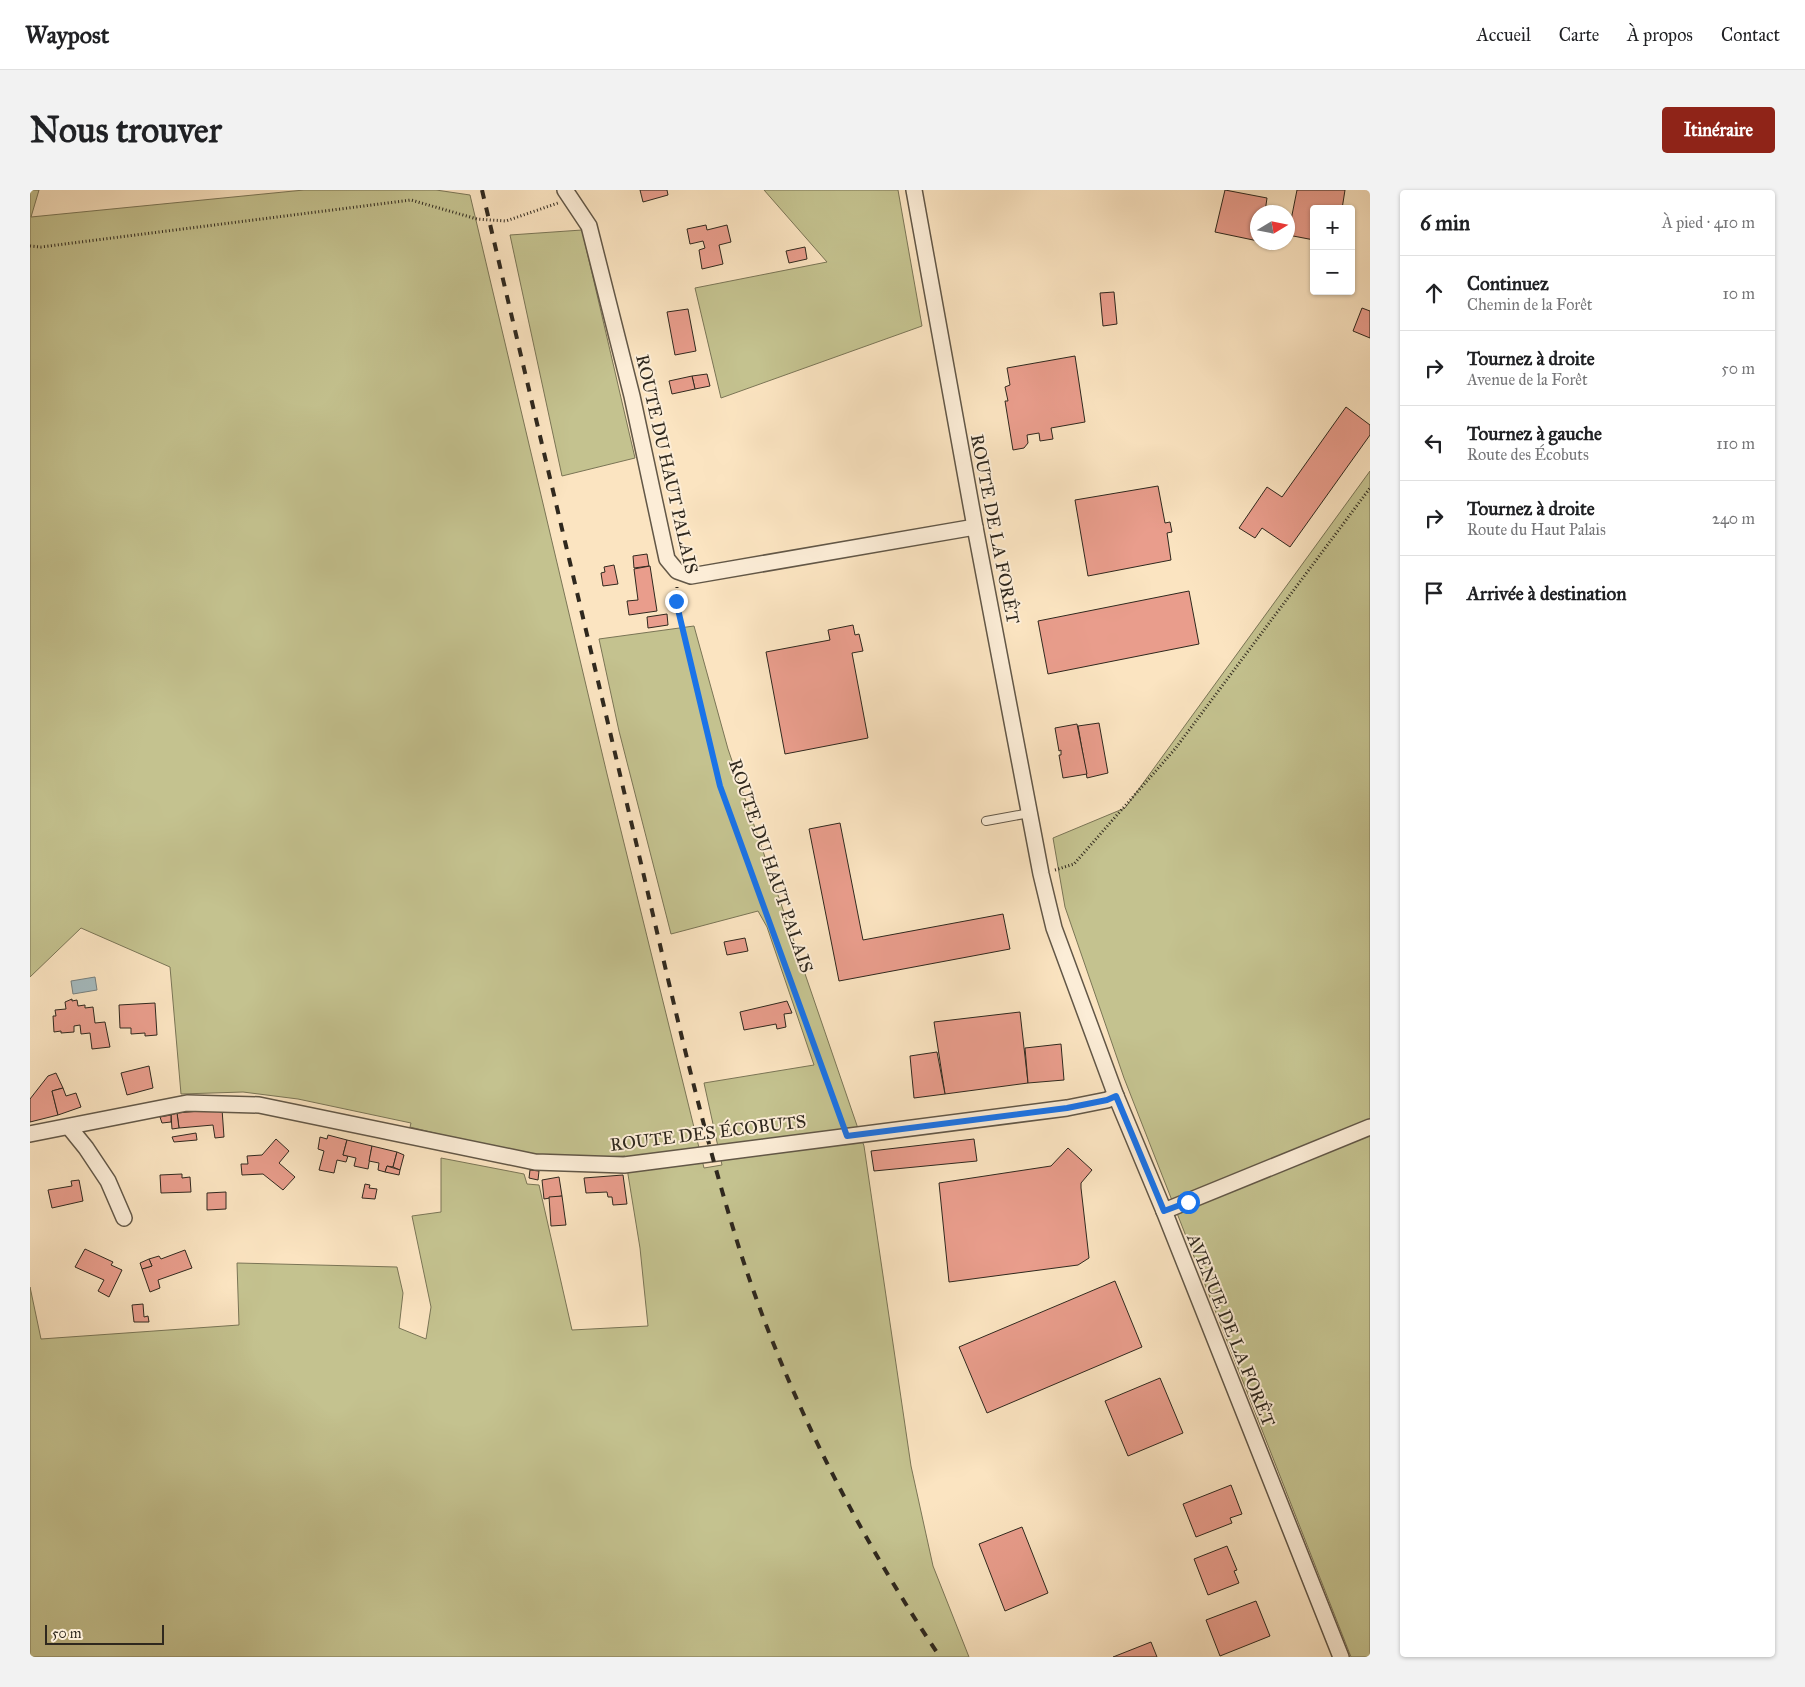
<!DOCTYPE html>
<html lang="fr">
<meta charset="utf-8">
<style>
:root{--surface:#fff;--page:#f2f2f2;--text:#202124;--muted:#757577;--line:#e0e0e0;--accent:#8f2418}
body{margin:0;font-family:"IM FELL Great Primer",serif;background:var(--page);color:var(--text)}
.controls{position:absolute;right:15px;top:15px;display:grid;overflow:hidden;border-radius:5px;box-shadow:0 1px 4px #0004}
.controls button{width:45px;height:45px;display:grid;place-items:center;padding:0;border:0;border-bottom:1px solid var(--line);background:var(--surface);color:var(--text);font:25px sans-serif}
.compass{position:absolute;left:1220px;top:15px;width:45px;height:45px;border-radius:50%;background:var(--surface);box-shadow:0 1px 4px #0004;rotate:80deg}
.scale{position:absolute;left:15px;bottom:12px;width:119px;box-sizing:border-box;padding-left:5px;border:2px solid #2f281e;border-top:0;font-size:14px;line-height:18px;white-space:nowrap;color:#2f281e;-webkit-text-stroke:4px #fcedd7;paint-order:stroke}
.stop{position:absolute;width:15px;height:15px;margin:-11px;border:4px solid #1a73e8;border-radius:50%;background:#fff}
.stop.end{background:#1a73e8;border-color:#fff;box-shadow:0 1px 5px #0008}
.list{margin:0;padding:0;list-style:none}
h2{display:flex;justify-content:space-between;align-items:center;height:65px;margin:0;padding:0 20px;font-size:21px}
h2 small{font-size:16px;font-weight:400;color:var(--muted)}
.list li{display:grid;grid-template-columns:32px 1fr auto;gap:15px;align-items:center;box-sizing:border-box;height:75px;padding:0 20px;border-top:1px solid var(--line)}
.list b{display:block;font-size:19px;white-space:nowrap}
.list p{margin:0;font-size:16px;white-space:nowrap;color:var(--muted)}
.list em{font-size:16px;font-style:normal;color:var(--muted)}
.icon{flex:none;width:28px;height:28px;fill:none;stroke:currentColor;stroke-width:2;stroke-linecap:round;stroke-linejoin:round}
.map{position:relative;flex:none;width:1340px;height:1467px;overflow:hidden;border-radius:5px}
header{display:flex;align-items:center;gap:30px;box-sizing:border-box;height:70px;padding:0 25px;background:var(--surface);border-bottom:1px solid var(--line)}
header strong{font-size:24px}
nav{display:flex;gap:28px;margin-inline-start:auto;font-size:18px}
.intro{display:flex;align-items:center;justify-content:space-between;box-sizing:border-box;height:120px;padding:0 30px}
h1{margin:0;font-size:35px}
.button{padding:12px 22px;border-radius:5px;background:var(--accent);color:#fff;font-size:18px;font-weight:700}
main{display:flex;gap:30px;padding:0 30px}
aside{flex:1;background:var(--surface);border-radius:5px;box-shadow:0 1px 4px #0004}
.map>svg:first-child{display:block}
.green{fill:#c4c28f;stroke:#7a7556}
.water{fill:#a5bbbf;stroke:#76807f}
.building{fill:#e99d8c;stroke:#2f281e}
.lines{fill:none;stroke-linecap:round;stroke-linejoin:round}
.service-casing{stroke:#625747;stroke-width:10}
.minor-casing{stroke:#625747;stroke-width:18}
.path{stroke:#2f281e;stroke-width:3;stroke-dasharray:1 2.5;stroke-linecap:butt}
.service{stroke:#fcedd7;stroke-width:8}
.minor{stroke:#fcedd7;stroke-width:15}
.rail{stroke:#2f281e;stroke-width:4;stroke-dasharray:9 9;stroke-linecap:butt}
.route{stroke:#1a73e8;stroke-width:6}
.labels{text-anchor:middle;stroke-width:4;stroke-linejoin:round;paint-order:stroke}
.street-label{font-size:18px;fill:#2f281e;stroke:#fcedd7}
</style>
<header>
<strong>Waypost</strong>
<nav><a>Accueil</a><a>Carte</a><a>À propos</a><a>Contact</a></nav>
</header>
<div class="intro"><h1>Nous trouver</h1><a class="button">Itinéraire</a></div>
<main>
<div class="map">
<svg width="1340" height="1467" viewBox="0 0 1340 1467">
<rect width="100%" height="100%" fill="#fbe4c1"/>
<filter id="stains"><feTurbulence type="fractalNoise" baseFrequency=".004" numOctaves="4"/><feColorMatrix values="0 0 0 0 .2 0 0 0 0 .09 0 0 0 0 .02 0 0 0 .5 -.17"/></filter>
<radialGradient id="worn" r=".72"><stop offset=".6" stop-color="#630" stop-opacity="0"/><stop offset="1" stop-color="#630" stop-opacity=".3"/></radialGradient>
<g class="green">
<polygon points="0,0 9,0 1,27 274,0 406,0 440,5 577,584 674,978 692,975 674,893 784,875 737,737 728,721 641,744 589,541 569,449 664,436 698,559 834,956 881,1276 903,1376 939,1467 0,1467 0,1097 11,1149 209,1135 207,1073 367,1077 373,1103 369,1138 396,1149 401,1117 382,1026 411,1022 411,968 494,984 497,994 509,995 542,1140 618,1136 610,1058 595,966 535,968 469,959 380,937 381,933 268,909 213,902 151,904 140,777 51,738 0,787"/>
<polygon points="734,0 868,0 892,136 691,208 665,98 797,72"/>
<polygon points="552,40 605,268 532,286 480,45"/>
<polygon points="1340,281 1340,1467 1321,1467 1094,888 1035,717 1023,648 1095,618"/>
</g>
<polygon class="water" points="65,787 67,800 43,804 41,791"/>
<g class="building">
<polygon points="610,0 637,0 638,5 613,12"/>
<polygon points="1195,0 1237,8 1235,22 1228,22 1228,51 1185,42"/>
<polygon points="1267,0 1315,0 1312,19 1284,19 1284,50 1258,45"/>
<polygon points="676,35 677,40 697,35 701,52 689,55 693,74 672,79 669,60 675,58 673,51 660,54 657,39"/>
<polygon points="775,57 777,69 759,73 756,61"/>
<polygon points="1084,102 1087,134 1073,136 1070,103"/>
<polygon points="1332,118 1340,121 1340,148 1323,141"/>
<polygon points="658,119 666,161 645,165 637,122"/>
<polygon points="1045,166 1055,232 1021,238 1023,249 1010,251 1009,243 997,245 998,253 994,258 983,260 975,211 978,211 975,197 980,195 977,178"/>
<polygon points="677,184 680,196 665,199 662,186"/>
<polygon points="662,186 665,199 642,204 639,191"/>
<polygon points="1316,217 1340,235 1340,245 1260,357 1232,338 1225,348 1209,338 1237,297 1252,307"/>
<polygon points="1128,296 1135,333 1140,332 1142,342 1137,343 1141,370 1058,386 1045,310"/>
<polygon points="617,364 619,376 604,378 603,366"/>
<polygon points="584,375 588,394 573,396 571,383 575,382 574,377"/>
<polygon points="620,376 627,421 599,425 597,411 608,410 604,379"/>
<polygon points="1159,401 1169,454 1018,484 1008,431"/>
<polygon points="637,424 638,435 618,438 617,427"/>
<polygon points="823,435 825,445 829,444 833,461 822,463 838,548 755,564 736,462 800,450 798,440"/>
<polygon points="1069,533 1078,583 1057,588 1048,536"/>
<polygon points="1047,534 1057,584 1033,588 1029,565 1031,565 1031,560 1029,561 1025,538"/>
<polygon points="810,633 833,750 973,724 980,759 809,791 779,639"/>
<polygon points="715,748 718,761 697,765 694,752"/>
<polygon points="42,809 42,811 47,810 48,816 55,815 55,818 63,817 65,833 75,832 80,857 62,859 60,843 51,844 50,835 44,836 44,842 31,843 31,841 24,842 23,826 26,826 25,820 36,819 35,812"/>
<polygon points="757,811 762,823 754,824 756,837 747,839 746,834 714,840 710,822"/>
<polygon points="125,813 127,845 115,846 115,843 101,844 101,838 90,838 89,815"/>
<polygon points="990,822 998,893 915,904 904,832"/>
<polygon points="1031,854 1034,890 998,893 995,858"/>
<polygon points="907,862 915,904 884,908 880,866"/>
<polygon points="119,876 123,898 97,905 91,883"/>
<polygon points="26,883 33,898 22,901 28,925 0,932 0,909 18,886"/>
<polygon points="33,898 36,906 46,903 51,917 28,925 22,901"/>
<polygon points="192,919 194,947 185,948 183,935 149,938 147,923"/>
<polygon points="147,923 149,938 142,939 141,925"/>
<polygon points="141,925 141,932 132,933 130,927"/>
<polygon points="166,943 167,950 144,952 142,947"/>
<polygon points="298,945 317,950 313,965 318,966 316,972 307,970 304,983 289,980 294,961 288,959 290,947 297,949"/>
<polygon points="246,949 259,961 249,973 265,987 253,1000 233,984 212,985 211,974 218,974 217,966 232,965"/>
<polygon points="944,949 947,971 844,981 841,961"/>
<polygon points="317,950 342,956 338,979 324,976 326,968 313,965"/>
<polygon points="342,956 367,962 363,977 357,976 355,982 348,980 349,973 339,971"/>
<polygon points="1038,958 1062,980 1051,993 1051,998 1059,1068 1048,1075 919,1092 909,993 1021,976"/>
<polygon points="367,962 374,965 370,980 363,977"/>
<polygon points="357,976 370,980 369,985 355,982"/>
<polygon points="500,980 509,981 508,990 499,988"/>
<polygon points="152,984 152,988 160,987 161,1002 131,1003 130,985"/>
<polygon points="593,985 597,1014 583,1015 582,1007 578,1007 577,1002 556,1003 554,988"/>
<polygon points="529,987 532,1006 514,1009 512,990"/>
<polygon points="49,990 53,1011 22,1018 18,1000 42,996 41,991"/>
<polygon points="335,994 340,995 339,998 347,999 345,1009 332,1008"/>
<polygon points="196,1002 196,1019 177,1020 177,1003"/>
<polygon points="532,1006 536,1035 521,1036 519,1007"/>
<polygon points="55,1059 83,1072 81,1075 92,1080 79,1107 68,1101 74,1090 45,1077"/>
<polygon points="155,1060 162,1078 128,1090 130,1098 120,1102 112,1079 122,1076 119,1069 129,1066 131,1069"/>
<polygon points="119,1069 122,1076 112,1079 110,1073"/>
<polygon points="1085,1091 1112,1157 957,1223 929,1157"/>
<polygon points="113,1114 114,1127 118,1126 119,1132 104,1132 102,1115"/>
<polygon points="1130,1188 1153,1243 1098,1266 1075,1211"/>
<polygon points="1201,1295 1212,1324 1200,1328 1202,1333 1166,1347 1153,1314"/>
<polygon points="992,1337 1018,1403 975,1421 949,1354"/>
<polygon points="1197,1356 1207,1380 1204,1381 1209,1393 1178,1405 1164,1369"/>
<polygon points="1226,1411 1240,1446 1190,1466 1176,1430"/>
<polygon points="1121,1452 1127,1467 1083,1467"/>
</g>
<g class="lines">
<g class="service-casing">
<polyline id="service" points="956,631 1000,623"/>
</g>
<g class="minor-casing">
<g id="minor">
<polyline points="535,0 559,36 602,206 637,369 647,381 661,386 945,337"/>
<polyline points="884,0 945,337 1011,684 1024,738 1086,906 1134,1021 1311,1467"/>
<polyline points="39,937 56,958 78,991 94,1028"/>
<polyline points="0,944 157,913 229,915 505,972 594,975 1037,918 1077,910 1086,906"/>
<polyline points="1134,1021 1340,937"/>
</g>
</g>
<g class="path">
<polyline points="0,56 11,57 381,10 447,29 476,31 528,13"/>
<polyline points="647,397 646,411 690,596 813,934"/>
<polyline points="1025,680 1044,674 1145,559 1340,298"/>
</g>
<use href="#service" class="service"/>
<use href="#minor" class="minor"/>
<path class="rail" d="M452,0C501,209 551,418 600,627C635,773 666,921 711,1064C757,1206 827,1343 910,1467"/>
</g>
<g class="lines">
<polyline class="route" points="646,411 690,596 817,946 1037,918 1077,910 1086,906 1134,1021 1158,1012"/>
</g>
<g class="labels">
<g class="street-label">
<text transform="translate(637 274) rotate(77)" y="6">ROUTE DU HAUT PALAIS</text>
<text transform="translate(965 339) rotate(79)" y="6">ROUTE DE LA FORÊT</text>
<text transform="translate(741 676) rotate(71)" y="6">ROUTE DU HAUT PALAIS</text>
<text transform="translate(678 943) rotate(-7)" y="6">ROUTE DES ÉCOBUTS</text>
<text transform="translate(1201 1140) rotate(68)" y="6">AVENUE DE LA FORÊT</text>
</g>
</g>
<rect width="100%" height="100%" filter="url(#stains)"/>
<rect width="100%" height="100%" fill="url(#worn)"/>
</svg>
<div class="controls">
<button>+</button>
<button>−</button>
</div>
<svg class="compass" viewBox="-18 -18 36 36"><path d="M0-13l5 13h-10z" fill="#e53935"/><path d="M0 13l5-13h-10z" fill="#757577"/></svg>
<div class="scale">50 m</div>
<div class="stop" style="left:1158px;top:1012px"></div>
<div class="stop end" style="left:646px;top:411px"></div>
</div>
<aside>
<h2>6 min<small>À pied · 410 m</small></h2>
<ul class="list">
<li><svg class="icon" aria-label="ahead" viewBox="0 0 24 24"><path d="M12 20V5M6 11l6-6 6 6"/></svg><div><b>Continuez</b><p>Chemin de la Forêt</p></div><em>10 m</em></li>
<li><svg class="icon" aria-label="right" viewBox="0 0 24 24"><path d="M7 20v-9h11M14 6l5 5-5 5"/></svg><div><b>Tournez à droite</b><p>Avenue de la Forêt</p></div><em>50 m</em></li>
<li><svg class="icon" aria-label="left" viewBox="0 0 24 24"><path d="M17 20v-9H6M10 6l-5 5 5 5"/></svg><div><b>Tournez à gauche</b><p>Route des Écobuts</p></div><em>110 m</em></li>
<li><svg class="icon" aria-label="right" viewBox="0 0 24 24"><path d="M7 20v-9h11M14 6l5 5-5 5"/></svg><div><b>Tournez à droite</b><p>Route du Haut Palais</p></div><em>240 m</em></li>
<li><svg class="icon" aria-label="arrive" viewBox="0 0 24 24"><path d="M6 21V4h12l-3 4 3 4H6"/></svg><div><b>Arrivée à destination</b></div></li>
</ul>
</aside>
</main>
